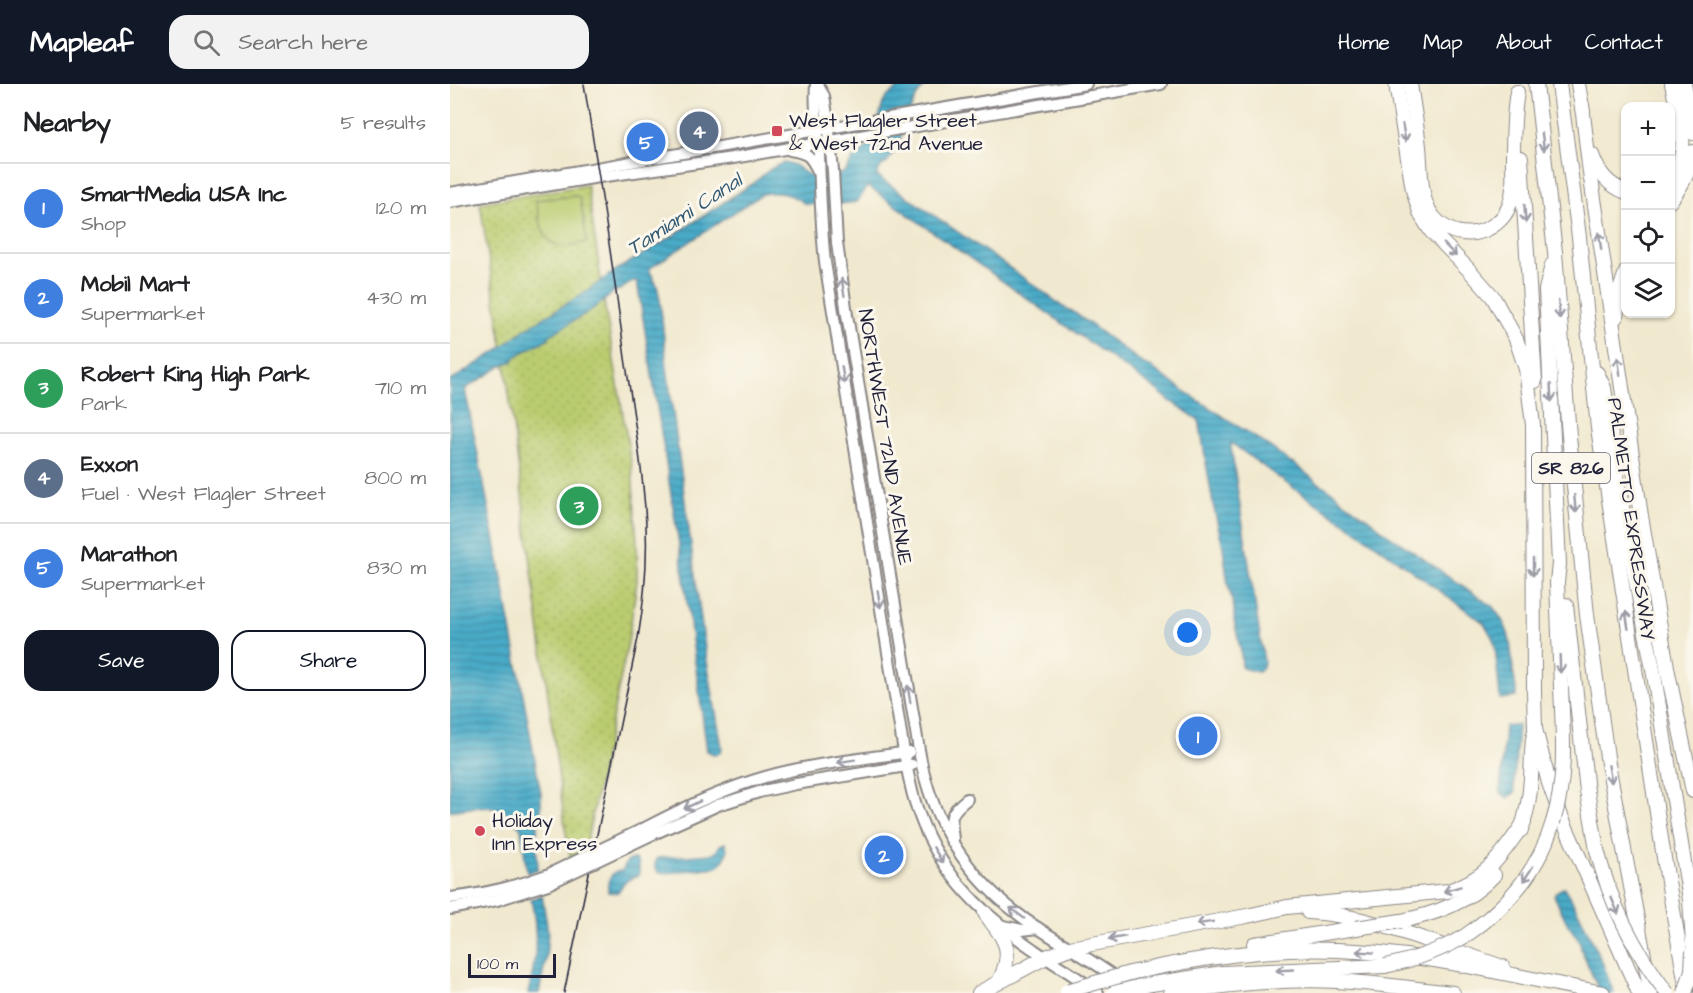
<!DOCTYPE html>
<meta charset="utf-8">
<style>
:root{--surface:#fff;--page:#f2f2f2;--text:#202124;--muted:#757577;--line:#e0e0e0;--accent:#111827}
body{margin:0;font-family:"Architects Daughter",sans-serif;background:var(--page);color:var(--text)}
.controls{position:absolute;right:18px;top:18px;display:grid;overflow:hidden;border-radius:12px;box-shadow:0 2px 4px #0004}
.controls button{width:54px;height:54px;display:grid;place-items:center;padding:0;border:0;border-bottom:2px solid var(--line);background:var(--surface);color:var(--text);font:30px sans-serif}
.scale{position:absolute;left:18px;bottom:15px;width:88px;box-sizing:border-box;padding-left:6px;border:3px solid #22223b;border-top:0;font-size:16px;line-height:21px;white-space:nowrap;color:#22223b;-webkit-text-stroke:4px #fbf7ec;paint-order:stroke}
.you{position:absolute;left:738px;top:549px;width:21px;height:21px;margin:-15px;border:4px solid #fff;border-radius:50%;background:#1a73e8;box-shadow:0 0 0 9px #1a73e833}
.badge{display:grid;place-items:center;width:39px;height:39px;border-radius:50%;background:var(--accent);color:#fff;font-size:20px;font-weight:700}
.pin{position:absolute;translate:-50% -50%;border:3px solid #fff;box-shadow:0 2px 6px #0006}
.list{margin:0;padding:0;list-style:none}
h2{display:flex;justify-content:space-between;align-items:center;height:78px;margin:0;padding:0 24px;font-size:26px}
h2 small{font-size:20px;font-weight:400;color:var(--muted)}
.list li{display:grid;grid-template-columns:39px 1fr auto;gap:18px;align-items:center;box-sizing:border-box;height:90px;padding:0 24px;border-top:2px solid var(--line)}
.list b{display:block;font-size:22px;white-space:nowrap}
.list p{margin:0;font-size:20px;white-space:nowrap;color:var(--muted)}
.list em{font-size:20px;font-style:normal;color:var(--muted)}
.actions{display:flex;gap:12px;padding:18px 24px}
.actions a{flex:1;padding:14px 0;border:2px solid var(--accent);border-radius:18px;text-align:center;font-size:21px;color:var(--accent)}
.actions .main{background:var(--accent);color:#fff}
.icon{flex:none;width:33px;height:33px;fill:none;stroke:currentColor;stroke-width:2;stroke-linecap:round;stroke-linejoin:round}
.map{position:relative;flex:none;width:1243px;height:909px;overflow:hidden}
header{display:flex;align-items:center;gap:36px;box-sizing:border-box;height:84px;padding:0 30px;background:var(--accent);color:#fff}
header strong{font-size:28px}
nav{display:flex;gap:33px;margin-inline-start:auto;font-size:21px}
.search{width:420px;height:54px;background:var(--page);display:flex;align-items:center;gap:15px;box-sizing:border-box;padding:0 21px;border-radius:18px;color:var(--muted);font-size:22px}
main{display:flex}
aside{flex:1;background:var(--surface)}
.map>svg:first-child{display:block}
.grass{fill:url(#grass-dots);stroke:#6e7755;stroke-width:1.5}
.pitch{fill:#bacc6f;stroke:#6e7755;stroke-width:1.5}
.water{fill:url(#water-rules);stroke:#366682;stroke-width:1.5}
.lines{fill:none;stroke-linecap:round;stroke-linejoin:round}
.secondary-casing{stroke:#8a8685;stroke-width:14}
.highway-casing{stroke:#8a8685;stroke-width:16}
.secondary{stroke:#fff;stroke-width:10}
.highway{stroke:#fff;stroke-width:14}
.rail{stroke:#22223b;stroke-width:1.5}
.secondary-bridge-casing{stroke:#8a8685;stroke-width:14;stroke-linecap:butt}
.highway-bridge-casing{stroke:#8a8685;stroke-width:16;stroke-linecap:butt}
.secondary-bridge{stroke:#fff;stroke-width:10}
.highway-bridge{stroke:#fff;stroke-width:14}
.oneway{stroke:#9c9ca7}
.poi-dot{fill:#d1495b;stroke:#fbf7ec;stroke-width:2}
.labels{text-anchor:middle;stroke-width:6;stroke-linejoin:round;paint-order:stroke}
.shield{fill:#fbf7ec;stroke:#636270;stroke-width:1.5}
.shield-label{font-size:18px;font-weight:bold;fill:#22223b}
.poi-label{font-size:20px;fill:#22223b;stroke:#fbf7ec;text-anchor:start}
.street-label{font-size:20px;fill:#22223b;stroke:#fbf7ec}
.water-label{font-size:21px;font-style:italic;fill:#325973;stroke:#fbf7ec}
</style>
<header>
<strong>Mapleaf</strong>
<div class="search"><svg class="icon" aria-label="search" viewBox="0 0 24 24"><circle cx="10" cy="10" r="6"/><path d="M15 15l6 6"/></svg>Search here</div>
<nav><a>Home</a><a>Map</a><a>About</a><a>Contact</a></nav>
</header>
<main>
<aside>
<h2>Nearby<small>5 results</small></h2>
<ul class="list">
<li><span class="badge" style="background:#3f7fe0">1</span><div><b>SmartMedia USA Inc</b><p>Shop</p></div><em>120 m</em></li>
<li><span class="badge" style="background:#3f7fe0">2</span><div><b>Mobil Mart</b><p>Supermarket</p></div><em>430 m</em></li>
<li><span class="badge" style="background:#2e9e5b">3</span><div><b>Robert King High Park</b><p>Park</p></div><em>710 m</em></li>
<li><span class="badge" style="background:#5c6f8a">4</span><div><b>Exxon</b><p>Fuel · West Flagler Street</p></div><em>800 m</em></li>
<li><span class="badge" style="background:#3f7fe0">5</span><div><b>Marathon</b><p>Supermarket</p></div><em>830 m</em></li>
</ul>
<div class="actions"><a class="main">Save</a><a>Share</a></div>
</aside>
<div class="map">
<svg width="1243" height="909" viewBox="0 0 1243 909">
<defs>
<pattern id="grass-dots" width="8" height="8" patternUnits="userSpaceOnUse" patternTransform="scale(1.5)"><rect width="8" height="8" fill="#bacc6f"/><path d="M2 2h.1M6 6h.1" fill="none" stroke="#a0af61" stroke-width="1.8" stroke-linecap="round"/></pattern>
<pattern id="water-rules" width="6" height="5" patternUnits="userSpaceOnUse" patternTransform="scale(1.5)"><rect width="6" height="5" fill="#49abc8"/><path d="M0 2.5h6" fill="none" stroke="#3c8ba4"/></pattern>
</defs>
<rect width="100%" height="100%" fill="#fbf7ec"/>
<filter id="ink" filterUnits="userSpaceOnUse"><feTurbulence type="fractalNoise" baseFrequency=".0167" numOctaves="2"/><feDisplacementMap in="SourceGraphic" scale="12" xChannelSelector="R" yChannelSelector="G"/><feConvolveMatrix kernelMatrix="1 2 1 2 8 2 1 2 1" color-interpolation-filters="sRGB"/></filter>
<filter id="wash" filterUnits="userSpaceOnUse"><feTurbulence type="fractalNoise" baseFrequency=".008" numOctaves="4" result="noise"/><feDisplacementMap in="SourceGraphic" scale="24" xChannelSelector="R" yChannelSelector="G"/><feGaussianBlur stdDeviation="1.35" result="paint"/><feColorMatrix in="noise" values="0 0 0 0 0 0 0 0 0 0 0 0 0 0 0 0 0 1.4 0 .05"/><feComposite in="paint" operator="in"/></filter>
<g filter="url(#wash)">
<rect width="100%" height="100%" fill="#f1e9cf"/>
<polygon class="grass" points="137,101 155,223 182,384 187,459 187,497 178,558 135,766 120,772 116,750 56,287 30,119"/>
<path class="pitch" d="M127,112L130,114L137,158C130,159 121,162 113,162C91,161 89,133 86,116Z"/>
<g class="water">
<path d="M454,0H478C462,12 459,32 452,50C448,61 442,71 436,80L432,81L426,91L587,203L613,223L622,227L698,283H701L737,309L823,365L842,380L843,379L867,398L885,409L892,416L919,435L936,449L1042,522C1061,545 1060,556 1063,585C1064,595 1067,604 1066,613L1050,615L1045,562L1043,555L1034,539L904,445L836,399L781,359V363L814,578L813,583L808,588L792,584L791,568L784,536V524L778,501L773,463L763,420L749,336L720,317L708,307L419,103H417L407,118L381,121L355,120C342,109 328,107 312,110L199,185L207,202L210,215L217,284L256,572L272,663L271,668L266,671L257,667L231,473L187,197H183L170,206L164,207C151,223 117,240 99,252V254L66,272L63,277L53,281L15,305L48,472L91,710V727L86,751L88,785L77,789L71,744L58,730L52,726L40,723H27L0,727V297L44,269L75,245L134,209L165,187L215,157L302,100C313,92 322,81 335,79C346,78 351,89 360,91C370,93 387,95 395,87C399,83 400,79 403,75C408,71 413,68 417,63C425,51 429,33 433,19L437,13Z"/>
<polygon points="1068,641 1064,701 1065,708 1058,714 1050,708 1055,642"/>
<path d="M275,759C280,768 274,780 265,783L217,789H210L206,786L205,781L207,774L262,770L266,768L270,761Z"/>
<path d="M182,775H186L189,781V791C185,793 178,795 174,799C167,807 172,810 158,808C157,799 159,795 164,788L172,787L177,778Z"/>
<polygon points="1114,803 1129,829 1153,880 1164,909 1150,909 1131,865 1130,858 1117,839 1104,811 1106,808"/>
<path d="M92,811L98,847L96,875L89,909H78C87,876 88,848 81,815Z"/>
</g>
</g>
<g filter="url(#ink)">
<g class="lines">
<g class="secondary-casing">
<g id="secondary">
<path d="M366,0C364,24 368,46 369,70C370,106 371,142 375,178L454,668C457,685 460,702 465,718C485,784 527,827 583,865C604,880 627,892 648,909"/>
<path d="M367,0L374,12L378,37L383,87L387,159L397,231L469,666C481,738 517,794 576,836C606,857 639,874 669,896"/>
<path d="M340,66C358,69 360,71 368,87"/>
<polyline points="0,109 636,0"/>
<polyline points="0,118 149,93 283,74 711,0"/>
<path d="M197,743C235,723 273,705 315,693C361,680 411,675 459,668"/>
<polyline points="201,751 268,721 309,708 346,700 462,681"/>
<path d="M503,755C500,733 499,729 517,715"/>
<path d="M0,814C34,810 65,803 97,791"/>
<polyline points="0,825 47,816 98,800"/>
<polyline points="553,842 572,846 588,844"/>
</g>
</g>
<g class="highway-casing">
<g id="highway">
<polyline points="946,0 963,106 971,131 981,147 1020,187 1043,213 1066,255 1076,285 1083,341 1084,608 1085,645 1099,699 1111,732 1189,909"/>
<path d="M960,0C963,21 967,42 969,63C972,93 967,129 998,145C1006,149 1016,150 1025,149C1040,146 1054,136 1059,122C1065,108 1063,91 1063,77C1063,54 1063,31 1067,8"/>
<polyline points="1086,0 1105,168 1119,352 1137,531 1158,680 1201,909"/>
<polyline points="1109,0 1129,153 1148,344 1154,383 1214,774 1237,907"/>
<polyline points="1128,0 1133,29"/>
<polyline points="1234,0 1243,49"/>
<polyline points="1132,21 1139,81 1191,432 1218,589 1243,707"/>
<path d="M1142,71C1148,89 1158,101 1176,108"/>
<polyline points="1071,74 1085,297"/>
<path d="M1220,95C1243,69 1228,31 1222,0"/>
<path d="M1220,117C1232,101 1240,87 1243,68"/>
<polyline points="1102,181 1096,206 1109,480 1107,498 1111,604"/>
<polyline points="1166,233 1169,209 1176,188"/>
<polyline points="1147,289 1154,304 1168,402 1204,591 1240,816 1243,860"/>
<polyline points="1116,521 1137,707 1147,766"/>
<path d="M1071,746C1077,729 1080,712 1081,694C1082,679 1081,664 1084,650"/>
<path d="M858,828C925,831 989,863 1053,883"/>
<path d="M535,829C555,857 565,864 549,898"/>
<path d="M951,837C986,830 1019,818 1044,791"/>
<path d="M1015,852C1056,824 1089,786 1103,738"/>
<polyline points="804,860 906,844"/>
<path d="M680,889C748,874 817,863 888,866C977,869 1065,893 1153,909"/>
<polyline points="695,901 773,889 935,882"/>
<path d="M529,909L596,873L620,864L797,832L837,823L998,807C1039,793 1050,773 1074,739"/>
<path d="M721,909C776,901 832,894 887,897C926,899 964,905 1003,909"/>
</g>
</g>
<use href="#secondary" class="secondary"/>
<use href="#highway" class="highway"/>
<path class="rail" d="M114,909L188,554C196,507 199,460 194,413C190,367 182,320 175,274C163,182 149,91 134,0"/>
<g class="secondary-bridge-casing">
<g id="secondary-bridge">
<polyline points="97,791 197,743"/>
<polyline points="98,800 201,751"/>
</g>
</g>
<g class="highway-bridge-casing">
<g id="highway-bridge">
<path d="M1103,738C1117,694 1113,650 1111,604"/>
<path d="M1147,766C1160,819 1184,866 1217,909"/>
<polyline points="906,844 951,837"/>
<path d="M935,882C964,876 990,867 1015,852"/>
<polyline points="617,907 680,889"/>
<polyline points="664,909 695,901"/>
<polyline points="1235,909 1242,886 1243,867"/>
</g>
</g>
<use href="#secondary-bridge" class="secondary-bridge"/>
<use href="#highway-bridge" class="highway-bridge"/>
</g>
<defs><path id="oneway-shaft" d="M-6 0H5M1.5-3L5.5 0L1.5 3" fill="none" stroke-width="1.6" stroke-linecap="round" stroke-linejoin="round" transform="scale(1.5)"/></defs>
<g class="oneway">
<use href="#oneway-shaft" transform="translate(954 49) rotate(80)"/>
<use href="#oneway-shaft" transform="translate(1093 58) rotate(83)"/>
<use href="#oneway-shaft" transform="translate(1075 130) rotate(86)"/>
<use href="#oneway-shaft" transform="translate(1150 157) rotate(-98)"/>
<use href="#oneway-shaft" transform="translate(1000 166) rotate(46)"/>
<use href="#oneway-shaft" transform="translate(393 203) rotate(-99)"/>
<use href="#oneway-shaft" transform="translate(1109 226) rotate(86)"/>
<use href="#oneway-shaft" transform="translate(1169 282) rotate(-98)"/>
<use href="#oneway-shaft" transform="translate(393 291) rotate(81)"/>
<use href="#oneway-shaft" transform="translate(1101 309) rotate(87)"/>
<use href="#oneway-shaft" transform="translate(1125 420) rotate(85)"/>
<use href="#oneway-shaft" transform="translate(1083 483) rotate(90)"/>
<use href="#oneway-shaft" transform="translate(429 515) rotate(81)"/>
<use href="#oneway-shaft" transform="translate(1177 536) rotate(-99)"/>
<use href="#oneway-shaft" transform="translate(1110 580) rotate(88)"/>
<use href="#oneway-shaft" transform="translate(459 610) rotate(-99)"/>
<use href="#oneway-shaft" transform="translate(396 677) rotate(171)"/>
<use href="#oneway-shaft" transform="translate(1160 690) rotate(80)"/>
<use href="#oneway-shaft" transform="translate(242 721) rotate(155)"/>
<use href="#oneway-shaft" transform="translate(488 771) rotate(59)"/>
<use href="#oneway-shaft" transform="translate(1078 790) rotate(123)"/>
<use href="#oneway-shaft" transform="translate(1002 805) rotate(163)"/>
<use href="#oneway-shaft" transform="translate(1165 822) rotate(67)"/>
<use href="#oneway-shaft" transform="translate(567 829) rotate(-143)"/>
<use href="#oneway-shaft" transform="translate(755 839) rotate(171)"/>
<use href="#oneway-shaft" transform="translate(667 854) rotate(170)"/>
<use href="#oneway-shaft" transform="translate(915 868) rotate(-176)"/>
<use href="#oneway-shaft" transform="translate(835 886) rotate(177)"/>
</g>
</g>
<g class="poi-dot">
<rect x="321" y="41" width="12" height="12" rx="3"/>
<circle cx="30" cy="747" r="6"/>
</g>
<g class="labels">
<rect class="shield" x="1082" y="369" width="78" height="30" rx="4.5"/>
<g class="shield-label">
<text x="1121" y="390">SR 826</text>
</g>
<g class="poi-label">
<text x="339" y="43">West Flagler Street<tspan x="339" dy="23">&amp; West 72nd Avenue</tspan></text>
<text x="42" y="743">Holiday<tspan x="42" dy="23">Inn Express</tspan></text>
</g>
<g class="street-label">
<text transform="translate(436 353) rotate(81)" y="7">NORTHWEST 72ND AVENUE</text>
<text transform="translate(1182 435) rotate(82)" y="7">PALMETTO EXPRESSWAY</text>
</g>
<g class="water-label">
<text transform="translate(234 130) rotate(-33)" y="7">Tamiami Canal</text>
</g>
</g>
</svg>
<div class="controls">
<button>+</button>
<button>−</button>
<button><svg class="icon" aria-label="locate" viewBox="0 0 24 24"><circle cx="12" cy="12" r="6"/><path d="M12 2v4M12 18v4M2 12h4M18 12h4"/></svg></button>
<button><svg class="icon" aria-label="layers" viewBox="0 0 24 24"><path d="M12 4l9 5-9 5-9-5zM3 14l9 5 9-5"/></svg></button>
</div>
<div class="scale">100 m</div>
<div class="you"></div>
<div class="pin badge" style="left:748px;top:652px;background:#3f7fe0">1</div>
<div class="pin badge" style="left:434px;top:771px;background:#3f7fe0">2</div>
<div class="pin badge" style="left:129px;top:422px;background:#2e9e5b">3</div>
<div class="pin badge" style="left:249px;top:47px;background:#5c6f8a">4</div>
<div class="pin badge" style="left:196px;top:58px;background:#3f7fe0">5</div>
</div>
</main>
